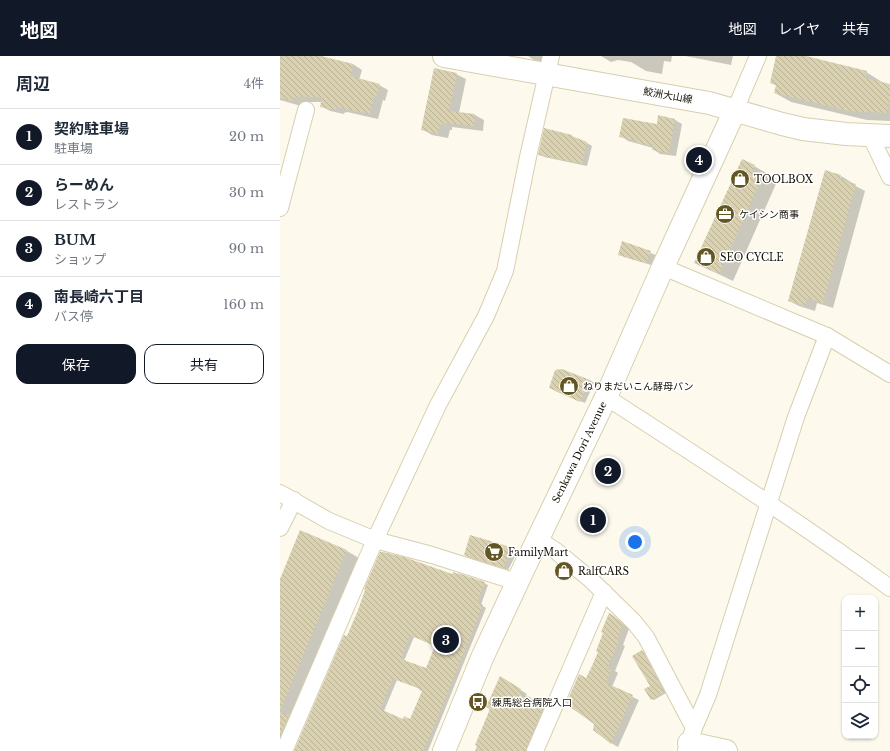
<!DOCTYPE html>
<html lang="ja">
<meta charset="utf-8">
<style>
:root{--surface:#fff;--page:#f6f6f7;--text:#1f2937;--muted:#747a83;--line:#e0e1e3;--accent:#111827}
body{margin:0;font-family:"Libre Baskerville","Noto Sans JP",serif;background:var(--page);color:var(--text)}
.controls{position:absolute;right:12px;bottom:12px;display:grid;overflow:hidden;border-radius:8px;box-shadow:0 1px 3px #0004}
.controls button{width:36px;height:36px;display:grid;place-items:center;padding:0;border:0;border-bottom:1px solid var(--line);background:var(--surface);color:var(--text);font:20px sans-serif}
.you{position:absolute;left:355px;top:486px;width:14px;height:14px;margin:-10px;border:3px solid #fff;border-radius:50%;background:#1a73e8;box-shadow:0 0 0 6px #1a73e833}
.badge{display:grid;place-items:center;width:26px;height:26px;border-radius:50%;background:var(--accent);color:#fff;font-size:13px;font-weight:700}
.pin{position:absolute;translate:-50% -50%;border:2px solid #fff;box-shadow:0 1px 4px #0006}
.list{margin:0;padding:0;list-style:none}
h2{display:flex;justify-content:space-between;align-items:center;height:52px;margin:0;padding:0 16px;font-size:17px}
h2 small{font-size:13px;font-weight:400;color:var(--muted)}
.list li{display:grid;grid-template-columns:26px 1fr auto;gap:12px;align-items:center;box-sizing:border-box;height:56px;padding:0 16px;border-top:1px solid var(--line)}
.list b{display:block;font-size:15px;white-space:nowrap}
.list p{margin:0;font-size:13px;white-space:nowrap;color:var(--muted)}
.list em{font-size:13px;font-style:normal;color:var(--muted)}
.actions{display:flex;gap:8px;padding:12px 16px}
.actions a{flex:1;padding:9px 0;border:1px solid var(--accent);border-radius:12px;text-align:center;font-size:14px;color:var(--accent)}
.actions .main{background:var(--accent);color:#fff}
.icon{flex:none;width:22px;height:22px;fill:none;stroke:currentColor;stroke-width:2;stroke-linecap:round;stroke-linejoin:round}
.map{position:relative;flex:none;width:610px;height:695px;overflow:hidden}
header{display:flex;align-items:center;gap:24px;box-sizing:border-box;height:56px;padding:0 20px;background:var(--accent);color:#fff}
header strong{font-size:19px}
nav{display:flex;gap:22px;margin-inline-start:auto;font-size:14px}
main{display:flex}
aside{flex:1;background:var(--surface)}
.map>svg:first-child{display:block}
.shadow{fill:#0003;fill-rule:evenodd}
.building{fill:url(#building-back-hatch);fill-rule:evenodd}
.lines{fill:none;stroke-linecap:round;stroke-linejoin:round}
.street-casing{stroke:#d7cfae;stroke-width:18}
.secondary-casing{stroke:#d7cfae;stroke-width:24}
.street{stroke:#fff;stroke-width:16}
.secondary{stroke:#fff;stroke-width:22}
.labels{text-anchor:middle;stroke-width:3;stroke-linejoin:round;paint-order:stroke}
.street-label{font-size:10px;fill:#151106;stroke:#fff}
.poi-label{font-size:10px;fill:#151106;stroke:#fff;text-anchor:start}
</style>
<header>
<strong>地図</strong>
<nav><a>地図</a><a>レイヤ</a><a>共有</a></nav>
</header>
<main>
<aside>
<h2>周辺<small>4件</small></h2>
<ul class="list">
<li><span class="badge">1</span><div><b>契約駐車場</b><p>駐車場</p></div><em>20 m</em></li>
<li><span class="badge">2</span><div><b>らーめん</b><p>レストラン</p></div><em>30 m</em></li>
<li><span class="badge">3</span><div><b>BUM</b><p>ショップ</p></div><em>90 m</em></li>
<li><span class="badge">4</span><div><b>南長崎六丁目</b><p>バス停</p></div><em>160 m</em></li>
</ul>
<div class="actions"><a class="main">保存</a><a>共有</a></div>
</aside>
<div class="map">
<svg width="610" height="695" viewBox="0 0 610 695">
<defs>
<pattern id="building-back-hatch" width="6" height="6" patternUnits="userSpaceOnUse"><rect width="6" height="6" fill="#d9d1b0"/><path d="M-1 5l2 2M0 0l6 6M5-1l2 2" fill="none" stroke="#b9b296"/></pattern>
</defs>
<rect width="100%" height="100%" fill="#fdfaed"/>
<g class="shadow">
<polygon points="0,0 42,0 42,1 73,8 82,14 79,24 99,29 108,34 105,45 103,44 98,63 67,56 64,57 64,58 50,55 41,50 42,46 22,46 21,50 0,44"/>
<polygon points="248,0 278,0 274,9 254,4"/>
<polygon points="321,0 392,0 391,6 384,5 382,18 366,15 351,6 338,4 331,6"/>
<polygon points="405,0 453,0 451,9"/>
<polygon points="497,0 522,0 586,16 602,26 602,27 610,29 610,65 587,64 511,46 495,37 497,30 491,27"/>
<polygon points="176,18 186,23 179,57 195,59 204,64 203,75 172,71 172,74 170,74 168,82 152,79 142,73"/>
<polygon points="395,64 402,68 396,100 380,98 373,93 373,92 348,85 341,80"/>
<polygon points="307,87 312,90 307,110 264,101 259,98"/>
<polygon points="474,110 488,118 487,122 496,128 453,225 415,207"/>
<polygon points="561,120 571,126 570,127 585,135 553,252 537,247 535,255 519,250 509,245"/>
<polygon points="343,187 376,199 371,209 344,201 339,198"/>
<polygon points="310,324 314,327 305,347 275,335"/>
<polygon points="323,409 339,418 331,429 316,421"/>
<polygon points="21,476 67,495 79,502 0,684 0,526"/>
<polygon points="224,490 237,497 228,514 190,502 185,499"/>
<path d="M173,520L204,527L208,529L201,549L206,552L148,695H15L68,582ZM134,581L156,590L146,614L124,605ZM117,624L140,633L143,635L131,664H123L104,655Z"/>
<polygon points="333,561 341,565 349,573 343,589 345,590 335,615 338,617 332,631 359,644 338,691 331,687 307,623"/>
<polygon points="362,595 364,596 386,637 374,644 372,643 371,630"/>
<polygon points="227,625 247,638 245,640 262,649 262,650 270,655 253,695 197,695"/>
</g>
<g class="building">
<polygon points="1,0 41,0 73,8 70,20 100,28 97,40 94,40 90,58 58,51 56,52 55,54 40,51 42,41 14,41 13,45 0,42 0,7"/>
<polygon points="496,0 526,0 587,15 585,22 610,28 610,43 607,57 569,55 494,37 496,29 490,27"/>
<polygon points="154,12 177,17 169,55 195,58 194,70 163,67 162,69 160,69 158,78 141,74"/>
<polygon points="378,59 395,63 389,97 372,94 373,90 357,87 357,85 339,81 343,62 377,68"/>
<polygon points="264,72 292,79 292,80 307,86 302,108 258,99"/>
<polygon points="462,103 475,109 472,115 483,119 439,218 414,207"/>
<polygon points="545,114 561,119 560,123 576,128 543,247 527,242 525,250 508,245"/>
<polygon points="342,185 371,195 366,207 338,199"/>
<polygon points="282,313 310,324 300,346 269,332 275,314"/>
<polygon points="322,408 337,416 328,429 315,421"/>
<polygon points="20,474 67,494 0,655 0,523"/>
<polygon points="190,479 224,489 232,493 223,512 184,499"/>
<path d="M100,496H103L124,501L172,518L173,516L178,518V517L205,526L197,546L203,549L153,673L143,695H14L64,579L67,580L78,554L85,534L84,533ZM130,579L155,590L146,612L121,603ZM113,623L139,632V634L142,635L130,663L124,660L123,663L100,653Z"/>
<polygon points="329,557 334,560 343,568 337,584 339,585 326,615 332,612 326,627 353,639 331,688 313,674 314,668 286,648 299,618 306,622 312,610 318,596 316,595 323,577 321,576"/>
<polygon points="362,594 384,636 371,644 364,633 370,630 352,600"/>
<polygon points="220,620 241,633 239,636 256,644 256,646 264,650 245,695 195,695 197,690 195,689 210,653 206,651"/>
<polygon points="0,656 9,659 0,680"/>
</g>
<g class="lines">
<g class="street-casing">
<g id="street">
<polyline points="455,54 478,0"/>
<polyline points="590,79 610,121"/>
<polyline points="0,152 26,54"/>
<polyline points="383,211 547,280 610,318"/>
<path d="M326,341C422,403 518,465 610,532"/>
<polyline points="0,437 49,465 95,484 152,499 237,526"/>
<polyline points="0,472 14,444"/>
<polyline points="258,483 276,495 310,523 354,566 366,581 414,672"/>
<polyline points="4,695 95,484 158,349 206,260 225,215 248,101 271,0"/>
<polyline points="255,695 324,536"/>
<polyline points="406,695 414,672 428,639 516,361 547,280"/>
</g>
</g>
<g class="secondary-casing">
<g id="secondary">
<polyline points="164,0 429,47 502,68 523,73 566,78 610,80"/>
<polyline points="409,687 446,695"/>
<polyline points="164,695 202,602 244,512 326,341 383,211 455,54"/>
</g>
</g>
<use href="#street" class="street"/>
<use href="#secondary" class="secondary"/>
</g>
<defs>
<g id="shop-disc" transform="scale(1)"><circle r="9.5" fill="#635622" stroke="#fff"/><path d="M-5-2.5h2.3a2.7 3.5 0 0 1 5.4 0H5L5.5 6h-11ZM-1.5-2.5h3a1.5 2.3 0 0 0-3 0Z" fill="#fff"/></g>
<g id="office-disc" transform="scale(1)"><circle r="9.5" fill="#635622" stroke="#fff"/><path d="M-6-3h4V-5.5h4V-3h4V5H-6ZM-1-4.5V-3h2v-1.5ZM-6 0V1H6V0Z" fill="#fff"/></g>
<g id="supermarket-disc" transform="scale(1)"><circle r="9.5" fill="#635622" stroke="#fff"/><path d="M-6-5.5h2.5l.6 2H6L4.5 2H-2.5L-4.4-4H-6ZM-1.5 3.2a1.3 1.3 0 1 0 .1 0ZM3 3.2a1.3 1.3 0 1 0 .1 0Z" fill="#fff"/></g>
<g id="bus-disc" transform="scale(1)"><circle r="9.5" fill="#635622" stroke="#fff"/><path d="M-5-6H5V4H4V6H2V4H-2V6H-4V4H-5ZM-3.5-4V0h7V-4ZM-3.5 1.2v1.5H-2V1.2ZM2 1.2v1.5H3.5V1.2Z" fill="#fff"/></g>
</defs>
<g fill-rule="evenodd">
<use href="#shop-disc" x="460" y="123"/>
<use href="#office-disc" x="445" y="158"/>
<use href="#shop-disc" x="426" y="201"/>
<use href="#shop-disc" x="289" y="330"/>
<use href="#supermarket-disc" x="214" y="496"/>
<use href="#shop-disc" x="284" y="515"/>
<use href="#bus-disc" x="198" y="646"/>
</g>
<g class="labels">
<g class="street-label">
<text transform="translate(388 39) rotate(10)" y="4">鮫洲大山線</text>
<text transform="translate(299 396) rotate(-64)" y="4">Senkawa Dori Avenue</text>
</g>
<g class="poi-label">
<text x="474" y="127">TOOLBOX</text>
<text x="459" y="162">ケイシン商事</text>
<text x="440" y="205">SEO CYCLE</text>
<text x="303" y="334">ねりまだいこん酵母パン</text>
<text x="228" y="500">FamilyMart</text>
<text x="298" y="519">RalfCARS</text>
<text x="212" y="650">練馬総合病院入口</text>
</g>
</g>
</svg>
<div class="controls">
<button>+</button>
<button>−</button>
<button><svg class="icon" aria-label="locate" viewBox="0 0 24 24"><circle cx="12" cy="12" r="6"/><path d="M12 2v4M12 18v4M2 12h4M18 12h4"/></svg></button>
<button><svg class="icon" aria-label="layers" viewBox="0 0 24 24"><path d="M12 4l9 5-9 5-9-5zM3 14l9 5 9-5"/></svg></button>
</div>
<div class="you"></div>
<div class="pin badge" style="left:313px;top:464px">1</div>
<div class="pin badge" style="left:328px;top:415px">2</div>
<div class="pin badge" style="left:166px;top:584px">3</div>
<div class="pin badge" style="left:419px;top:104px">4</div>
</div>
</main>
